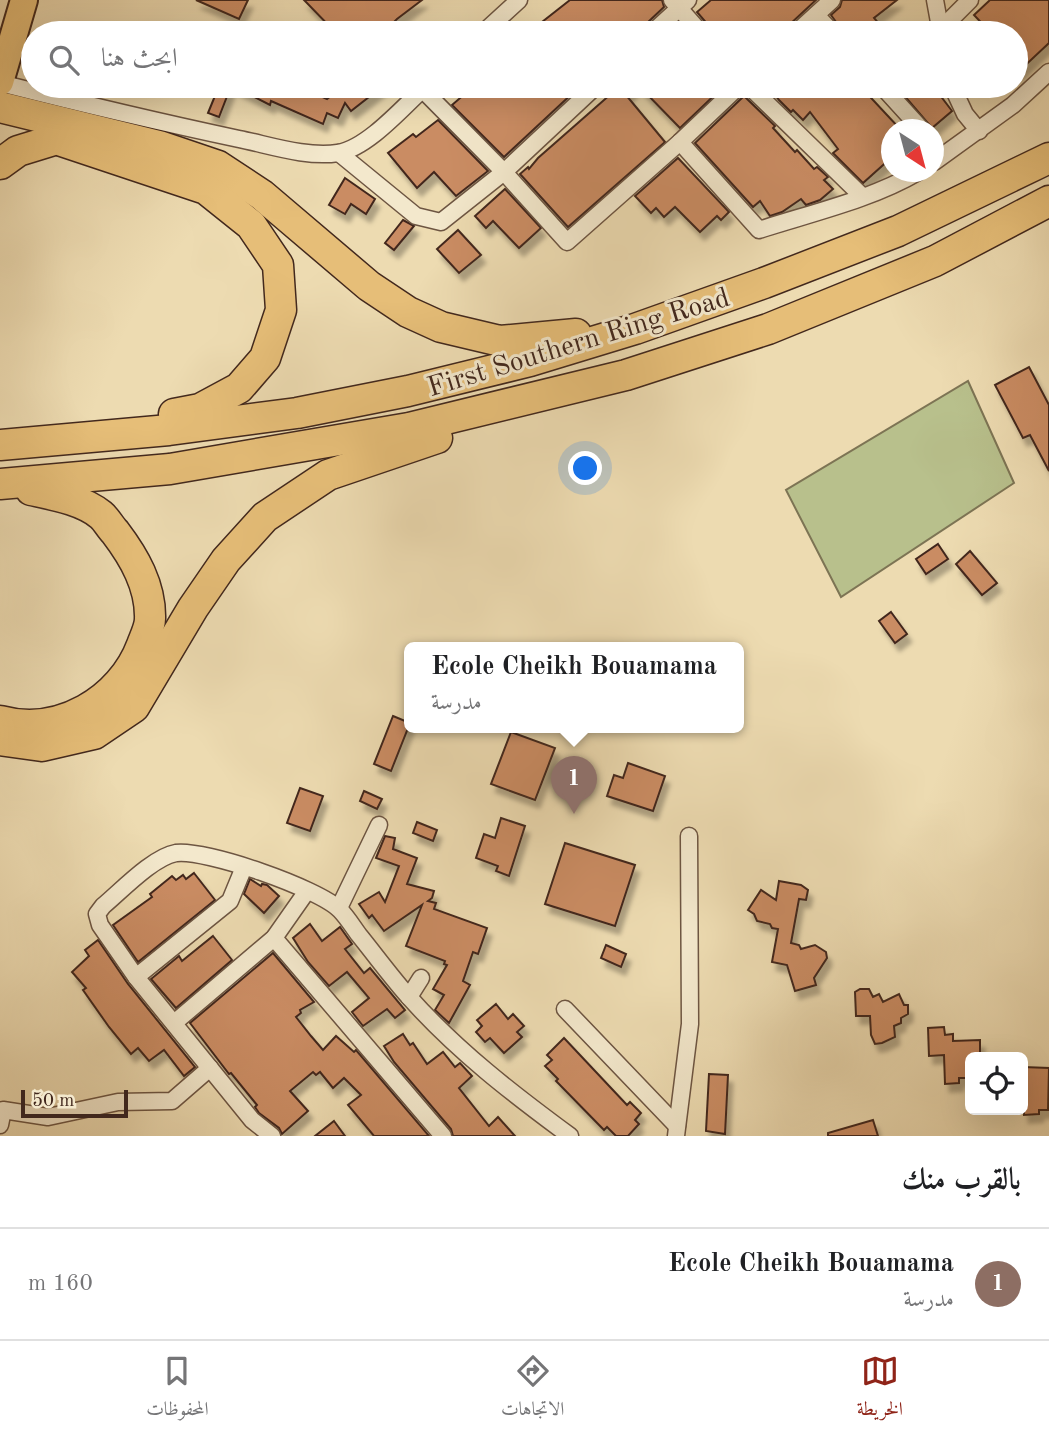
<!DOCTYPE html>
<html lang="ar">
<meta charset="utf-8">
<style>
:root{--surface:#fff;--page:#f6f6f6;--text:#202124;--muted:#757577;--line:#e0e0e0;--accent:#8f2418}
body{margin:0;font-family:"Old Standard TT",Amiri,serif;background:var(--page);color:var(--text);direction:rtl}
.controls{position:absolute;right:21px;bottom:21px;display:grid;overflow:hidden;border-radius:10px;box-shadow:0 7px 28px #0002}
.controls button{width:63px;height:63px;display:grid;place-items:center;padding:0;border:0;border-bottom:2px solid var(--line);background:var(--surface);color:var(--text);font:35px sans-serif}
.compass{position:absolute;left:881px;top:119px;width:63px;height:63px;border-radius:50%;background:var(--surface);box-shadow:0 7px 28px #0002;rotate:144deg}
.scale{position:absolute;left:21px;bottom:18px;width:107px;box-sizing:border-box;padding-left:7px;border:4px solid #42281d;border-top:0;font-size:19px;line-height:24px;white-space:nowrap;color:#42281d;-webkit-text-stroke:5px #f3e8cc;paint-order:stroke}
.you{position:absolute;left:586px;top:469px;width:24px;height:24px;margin:-18px;border:5px solid #fff;border-radius:50%;background:#1a73e8;box-shadow:0 0 0 10px #1a73e833}
.badge{display:grid;place-items:center;width:46px;height:46px;border-radius:50%;background:var(--accent);color:#fff;font-size:23px;font-weight:700}
.pin{position:absolute;translate:-50% -58px;filter:drop-shadow(0 2px 4px #0008)}
.pin::after{content:'';position:absolute;top:37px;width:24px;height:21px;background:inherit;clip-path:polygon(0 0,100% 0,50% 100%)}
.popup{position:absolute;left:404px;top:642px;width:340px;height:91px;box-sizing:border-box;display:grid;place-content:center;border-radius:10px;background:var(--surface);filter:drop-shadow(0 2px 5px #0005);font-size:23px;white-space:nowrap;color:var(--muted)}
.popup b{font-size:26px;color:var(--text)}
.popup::after{content:'';position:absolute;left:50%;top:100%;margin-left:-14px;border:14px solid transparent;border-top-color:var(--surface)}
.list{margin:0;padding:0;list-style:none}
h2{display:flex;justify-content:space-between;align-items:center;height:91px;margin:0;padding:0 28px;font-size:30px}
h2 small{font-size:23px;font-weight:400;color:var(--muted)}
.list li{display:grid;grid-template-columns:46px 1fr auto;gap:21px;align-items:center;box-sizing:border-box;height:112px;padding:0 28px;border-top:2px solid var(--line)}
.list b{display:block;font-size:26px;white-space:nowrap}
.list p{margin:0;font-size:23px;white-space:nowrap;color:var(--muted)}
.list em{font-size:23px;font-style:normal;color:var(--muted)}
.icon{flex:none;width:38px;height:38px;fill:none;stroke:currentColor;stroke-width:2;stroke-linecap:round;stroke-linejoin:round}
.map{position:relative;flex:none;width:1049px;height:1136px;overflow:hidden;direction:ltr}
.search{position:absolute;background:var(--surface);box-shadow:0 7px 28px #0002;left:21px;right:21px;top:21px;height:77px;display:flex;align-items:center;gap:18px;box-sizing:border-box;padding:0 24px;border-radius:38px;color:var(--muted);font-size:26px}
.sheet{height:203px;background:var(--surface)}
nav{display:flex;justify-content:space-around;align-items:center;box-sizing:border-box;height:98px;border-top:2px solid var(--line);background:var(--surface);font-size:19px;color:var(--muted)}
nav a{display:grid;justify-items:center;gap:4px}
nav .on{color:var(--accent)}
.map>svg:first-child{display:block}
.green{fill:#b8c08c;stroke:#7d7454;stroke-width:2}
.building{fill:#ca8c64;stroke:#42281d;stroke-width:2;filter:url(#shadow)}
.lines{fill:none;stroke-linecap:round;stroke-linejoin:round}
.street-casing{stroke:#6d5542;stroke-width:19}
.primary-casing{stroke:#42281d;stroke-width:30}
.highway-casing{stroke:#42281d;stroke-width:33}
.street{stroke:#f3e8cc;stroke-width:16}
.primary{stroke:#e6be78;stroke-width:26}
.highway{stroke:#e6be78;stroke-width:30}
.labels{text-anchor:middle;stroke-width:6;stroke-linejoin:round;paint-order:stroke}
.street-label{font-size:28px;fill:#42281d;stroke:#f3e8cc}
</style>
<div class="map">
<svg width="1049" height="1136" viewBox="0 0 1049 1136">
<defs>
<filter id="shadow"><feDropShadow dx="4.5" dy="8" stdDeviation="2" flood-color="#0004"/></filter>
</defs>
<rect width="100%" height="100%" fill="#eddbb1"/>
<filter id="stains"><feTurbulence type="fractalNoise" baseFrequency=".00286" numOctaves="4"/><feColorMatrix values="0 0 0 0 .2 0 0 0 0 .09 0 0 0 0 .02 0 0 0 .5 -.17"/></filter>
<radialGradient id="worn" r=".72"><stop offset=".6" stop-color="#630" stop-opacity="0"/><stop offset="1" stop-color="#630" stop-opacity=".3"/></radialGradient>
<polygon class="green" points="968,381 1014,483 841,597 786,490"/>
<g class="building">
<polygon points="196,0 248,0 239,19"/>
<polygon points="304,0 422,0 397,19 383,33 336,33"/>
<polygon points="570,0 662,0 664,7 645,25 640,33 528,33"/>
<polygon points="711,0 816,0 789,25 786,33 711,33 709,26 697,12"/>
<polygon points="842,0 897,0 874,18 887,33 844,33 831,15 840,7"/>
<polygon points="990,0 1049,0 1049,43 1016,74 1016,33 991,33 974,15"/>
<polygon points="219,86 231,86 219,117 208,113"/>
<polygon points="233,86 298,86 327,99 343,86 383,86 351,111 345,103 338,118 327,113 323,124 271,101 270,105"/>
<polygon points="474,86 572,86 576,90 504,157 452,105"/>
<polygon points="620,86 636,86 626,95 665,142 568,227 520,174 528,167 529,169 538,158"/>
<polygon points="639,86 724,86 680,128"/>
<polygon points="769,86 860,86 901,130 892,130 892,157 863,183 833,153 838,149 810,112 803,120 793,110 791,112 779,100"/>
<polygon points="896,86 933,86 952,111 932,128"/>
<polygon points="744,96 775,126 773,128 795,152 797,150 814,169 817,167 828,177 824,180 833,189 820,200 806,205 801,199 782,212 770,216 760,201 753,207 695,143"/>
<polygon points="438,120 488,171 456,196 434,172 417,188 388,153 413,134 416,137"/>
<polygon points="678,158 729,212 721,220 717,216 700,232 675,207 664,217 656,208 651,213 635,196"/>
<polygon points="345,178 375,199 366,214 351,204 345,214 329,205"/>
<polygon points="505,189 541,228 519,248 493,221 486,228 475,216"/>
<polygon points="403,220 414,226 394,250 385,243"/>
<polygon points="458,230 481,255 459,273 437,249"/>
<polygon points="1029,367 1049,405 1049,471 1030,435 1023,438 995,385"/>
<polygon points="938,544 948,559 926,574 916,559"/>
<polygon points="970,551 997,583 982,595 956,564"/>
<polygon points="891,612 907,634 895,643 879,621"/>
<polygon points="393,716 410,723 391,771 374,764"/>
<polygon points="511,732 555,748 535,800 491,784"/>
<polygon points="628,763 665,776 653,811 607,796 614,775 623,778"/>
<polygon points="300,788 323,796 310,831 287,823"/>
<polygon points="364,791 382,799 377,809 360,801"/>
<polygon points="501,818 525,826 509,876 496,871 498,866 476,858 484,834 495,838"/>
<polygon points="417,822 437,830 433,841 413,833"/>
<polygon points="385,836 395,838 393,849 417,858 407,884 434,891 432,898 428,901 436,903 434,909 487,928 478,954 473,952 463,981 470,985 449,1023 435,1010 444,995 433,989 447,965 444,964 445,961 406,946 422,905 384,931 372,915 369,918 359,904 379,892 385,902 399,866 376,858"/>
<polygon points="565,843 635,865 615,926 545,904"/>
<polygon points="194,873 215,900 138,962 113,925 152,897 150,894 172,876 176,880 183,875 186,879"/>
<polygon points="250,879 261,886 262,884 267,885 279,896 264,913 244,894"/>
<polygon points="779,881 801,885 808,890 806,900 799,899 791,943 799,945 801,949 815,945 826,952 827,958 814,978 816,985 795,991 787,965 772,962 778,929 772,928 770,924 757,921 754,914 748,910 761,890 776,900"/>
<polygon points="310,924 322,941 340,927 352,944 345,949 364,973 370,968 405,1010 395,1018 387,1009 363,1026 352,1012 369,998 347,972 329,986 308,962 293,938"/>
<polygon points="213,936 232,960 176,1008 151,979 179,956 182,961"/>
<polygon points="98,940 128,984 195,1067 184,1076 164,1050 149,1061 138,1048 131,1054 109,1027 83,990 86,988 72,972 89,956 85,950"/>
<polygon points="606,945 626,954 621,967 601,958"/>
<polygon points="273,953 314,1002 300,1010 301,1013 296,1017 311,1036 323,1050 336,1036 354,1052 356,1050 429,1136 374,1136 348,1105 361,1095 344,1078 333,1088 320,1072 316,1075 313,1072 290,1091 308,1111 282,1134 279,1128 259,1113 255,1107 257,1105 231,1073 229,1074 190,1023"/>
<polygon points="860,989 869,989 873,997 879,994 883,1002 899,994 904,1005 908,1005 908,1014 901,1018 901,1023 894,1026 895,1037 882,1043 875,1044 871,1035 870,1016 856,1016 855,992"/>
<polygon points="496,1004 508,1019 513,1014 524,1026 517,1032 522,1037 504,1053 490,1038 485,1042 476,1032 482,1026 477,1020"/>
<polygon points="944,1027 945,1035 953,1034 953,1041 980,1040 980,1055 970,1055 970,1078 959,1078 959,1083 945,1084 944,1055 929,1056 928,1028"/>
<polygon points="403,1034 410,1045 413,1043 427,1064 443,1052 455,1067 460,1063 472,1076 459,1088 489,1126 498,1117 515,1136 453,1136 451,1129 394,1062 384,1046"/>
<polygon points="564,1038 627,1105 630,1102 641,1113 635,1120 639,1124 628,1136 616,1136 607,1127 604,1130 556,1081 558,1079 545,1066 552,1060 547,1055"/>
<polygon points="1023,1067 1049,1068 1048,1110 1039,1110 1039,1114 1024,1115"/>
<polygon points="709,1074 728,1075 725,1134 706,1131"/>
<polygon points="873,1120 878,1136 828,1136 828,1133"/>
<polygon points="334,1121 345,1136 315,1136"/>
</g>
<g class="lines">
<g class="street-casing">
<g id="street">
<polyline points="672,0 701,33"/>
<polyline points="935,0 941,33"/>
<polyline points="816,15 833,33"/>
<polyline points="941,29 970,0"/>
<polyline points="483,33 519,0"/>
<polyline points="652,33 688,0"/>
<polyline points="796,33 832,0"/>
<path d="M0,83C79,103 159,122 239,139C269,145 307,158 338,153C368,148 404,106 426,86"/>
<polyline points="749,86 862,196"/>
<polyline points="882,86 922,130"/>
<polyline points="952,86 965,114 979,131"/>
<polyline points="422,89 504,172 567,242 680,142 739,86"/>
<path d="M680,142L759,230C811,213 870,200 918,172"/>
<polyline points="339,153 416,216 441,222 504,172 596,86"/>
<polyline points="934,162 1013,105 1049,72"/>
<polyline points="339,908 379,825"/>
<polyline points="274,938 443,1136"/>
<polyline points="136,977 230,901 244,867"/>
<polyline points="409,997 421,978"/>
<polyline points="565,1009 677,1126"/>
<polyline points="174,1023 274,938 307,891"/>
<polyline points="0,1125 3,1110 48,1117 118,1102 172,1101 210,1068"/>
<path d="M272,1136L252,1120L136,977L100,925L97,914L103,906C121,891 153,857 176,853C205,849 318,888 340,910C347,917 353,927 359,935C376,956 392,978 409,997C457,1051 513,1094 570,1136"/>
<polyline points="676,1136 690,1024 689,836"/>
</g>
</g>
<g class="primary-casing">
<polyline id="primary" points="0,82 24,0"/>
</g>
<g class="highway-casing">
<g id="highway">
<polyline points="0,107 159,146 218,166 262,195 369,286 408,312 441,327 500,341 576,334"/>
<polyline points="62,141 206,189 251,225 278,265 281,310 265,358 239,388 200,409 174,414"/>
<polyline points="0,164 18,151 57,139"/>
<polyline points="0,445 169,430 297,413 408,391 530,361 635,329 764,283 898,231 1049,158"/>
<polyline points="0,484 170,469 409,428 626,375 768,329 935,261 1049,201"/>
<path d="M0,721C59,737 121,701 142,645C145,637 150,627 150,619C151,586 134,557 115,532C110,527 106,519 101,515C83,500 54,495 31,490"/>
<polyline points="0,740 42,746 94,734 134,707 193,608 226,560 265,517 328,475 437,438"/>
</g>
</g>
<use href="#street" class="street"/>
<use href="#primary" class="primary"/>
<use href="#highway" class="highway"/>
</g>
<g class="labels">
<g class="street-label">
<text transform="translate(578 341) rotate(-17)" y="10">First Southern Ring Road</text>
</g>
</g>
<rect width="100%" height="100%" filter="url(#stains)"/>
<rect width="100%" height="100%" fill="url(#worn)"/>
</svg>
<div class="controls">
<button><svg class="icon" aria-label="locate" viewBox="0 0 24 24"><circle cx="12" cy="12" r="6"/><path d="M12 2v4M12 18v4M2 12h4M18 12h4"/></svg></button>
</div>
<svg class="compass" viewBox="-18 -18 36 36"><path d="M0-13l5 13h-10z" fill="#e53935"/><path d="M0 13l5-13h-10z" fill="#757577"/></svg>
<div class="scale">50 m</div>
<div class="you"></div>
<div class="pin badge" style="left:574px;top:814px;background:#8d6e63">1</div>
<div class="popup"><b>Ecole Cheikh Bouamama</b>مدرسة</div>
<div class="search"><svg class="icon" aria-label="search" viewBox="0 0 24 24"><circle cx="10" cy="10" r="6"/><path d="M15 15l6 6"/></svg>ابحث هنا</div>
</div>
<section class="sheet">
<h2>بالقرب منك<small></small></h2>
<ul class="list">
<li><span class="badge" style="background:#8d6e63">1</span><div><b>Ecole Cheikh Bouamama</b><p>مدرسة</p></div><em>160 m</em></li>
</ul>
</section>
<nav>
<a class="on"><svg class="icon" aria-label="map" viewBox="0 0 24 24"><path d="M3 6l6-2 6 2 6-2v14l-6 2-6-2-6 2zM9 4v14M15 6v14"/></svg>الخريطة</a>
<a><svg class="icon" aria-label="directions" viewBox="0 0 24 24"><path d="M12 3l9 9-9 9-9-9zM9 14v-3h6M13 9l2 2-2 2"/></svg>الاتجاهات</a>
<a><svg class="icon" aria-label="saved" viewBox="0 0 24 24"><path d="M7 4h10v16l-5-4-5 4z"/></svg>المحفوظات</a>
</nav>
